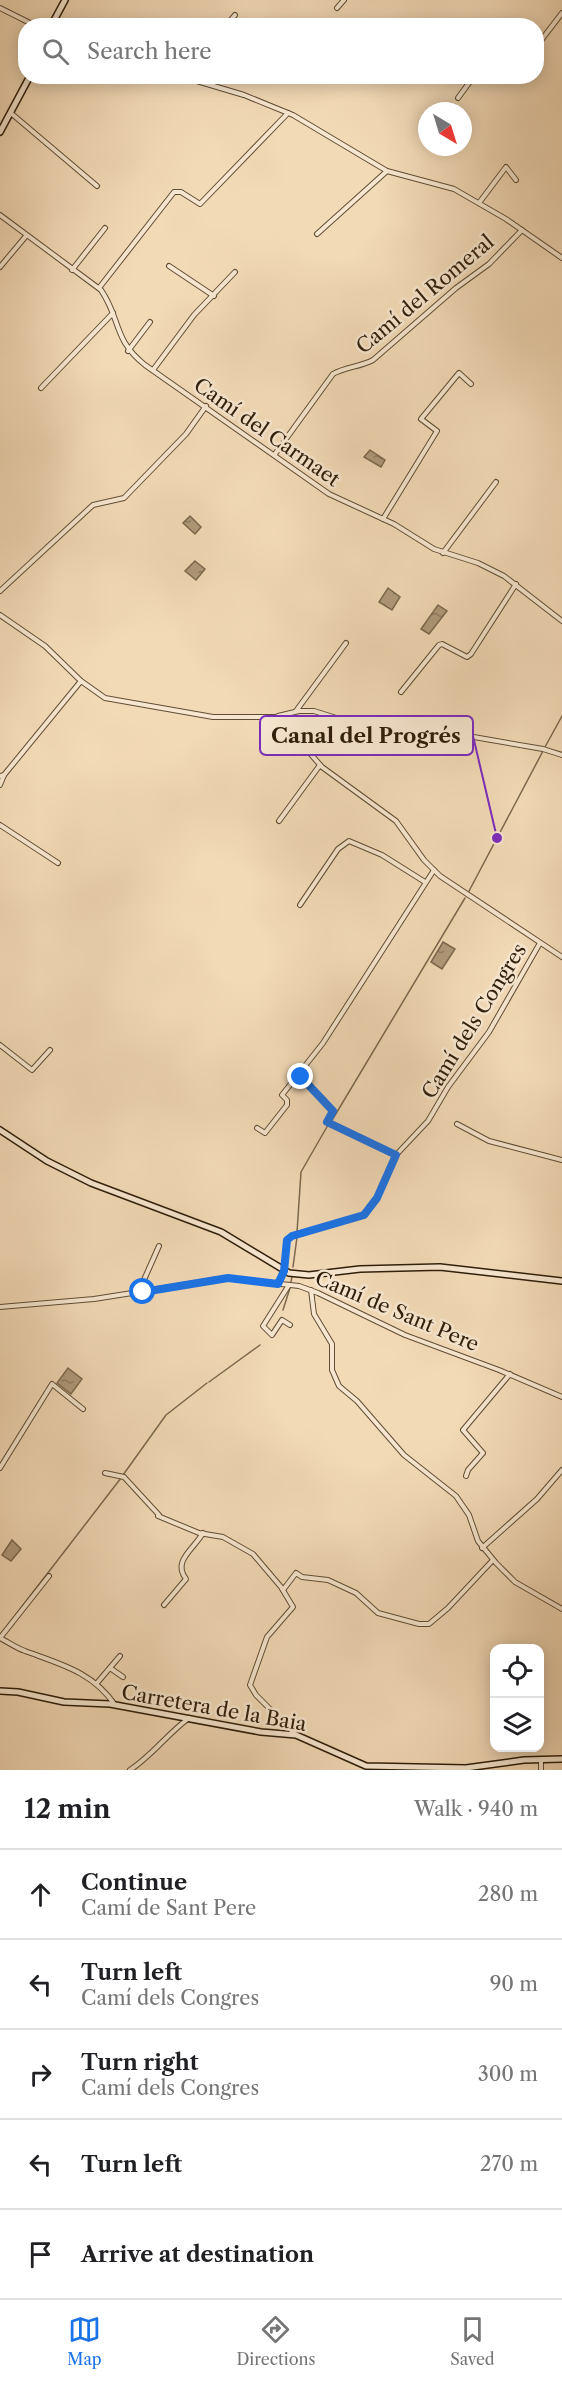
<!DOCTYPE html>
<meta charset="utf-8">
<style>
:root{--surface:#fff;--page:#f2f2f2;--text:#202124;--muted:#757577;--line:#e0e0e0;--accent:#1a73e8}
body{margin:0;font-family:"Libre Caslon Text",serif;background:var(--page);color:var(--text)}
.controls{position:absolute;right:18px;bottom:18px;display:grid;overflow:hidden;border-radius:12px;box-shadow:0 3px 15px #0003}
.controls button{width:54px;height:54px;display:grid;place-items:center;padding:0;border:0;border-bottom:2px solid var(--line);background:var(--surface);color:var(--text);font:30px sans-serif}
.compass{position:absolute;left:418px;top:102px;width:54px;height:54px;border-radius:50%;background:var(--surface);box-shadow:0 3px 15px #0003;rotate:142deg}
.stop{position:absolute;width:18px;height:18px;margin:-14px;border:4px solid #1a73e8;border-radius:50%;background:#fff}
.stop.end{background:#1a73e8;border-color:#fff;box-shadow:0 2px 6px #0008}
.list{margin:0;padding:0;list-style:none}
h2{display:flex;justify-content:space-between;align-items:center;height:78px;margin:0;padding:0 24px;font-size:26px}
h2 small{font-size:20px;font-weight:400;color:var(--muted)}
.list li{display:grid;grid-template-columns:39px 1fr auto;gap:18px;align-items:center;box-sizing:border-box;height:90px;padding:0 24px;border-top:2px solid var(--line)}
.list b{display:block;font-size:22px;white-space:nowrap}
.list p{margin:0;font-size:20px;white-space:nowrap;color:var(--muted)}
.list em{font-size:20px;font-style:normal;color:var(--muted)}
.icon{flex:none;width:33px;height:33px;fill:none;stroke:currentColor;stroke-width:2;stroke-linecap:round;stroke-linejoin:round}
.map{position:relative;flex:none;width:562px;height:1770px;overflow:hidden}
.search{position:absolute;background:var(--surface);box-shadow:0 3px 15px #0003;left:18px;right:18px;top:18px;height:66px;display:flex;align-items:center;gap:15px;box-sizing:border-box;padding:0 21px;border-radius:24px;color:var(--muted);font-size:22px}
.sheet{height:528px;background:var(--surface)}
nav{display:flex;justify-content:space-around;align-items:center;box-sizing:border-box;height:84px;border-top:2px solid var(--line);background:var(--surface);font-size:16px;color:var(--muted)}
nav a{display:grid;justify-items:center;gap:3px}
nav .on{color:var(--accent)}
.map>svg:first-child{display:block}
.water{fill:url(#water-ripples);stroke:#7c684e;stroke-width:1.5}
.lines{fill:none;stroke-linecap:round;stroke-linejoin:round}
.stream{stroke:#7c684e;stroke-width:1.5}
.minor-casing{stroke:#604d35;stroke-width:6}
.secondary-casing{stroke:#2f1e0a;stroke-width:8}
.minor{stroke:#f7e7d0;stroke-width:4}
.secondary{stroke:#f7e7d0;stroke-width:5}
.route{stroke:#1a73e8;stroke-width:8}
.labels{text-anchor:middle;stroke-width:5;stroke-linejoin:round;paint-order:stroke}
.street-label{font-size:20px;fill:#2f1e0a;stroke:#f7e7d0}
.leader{fill:none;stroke:#7b2cbf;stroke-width:2}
.callout-dot{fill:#7b2cbf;stroke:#f7e7d0;stroke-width:2}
.callout{fill:#f7e7d0;stroke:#7b2cbf;stroke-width:2}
.callout-label{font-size:21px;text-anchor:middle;font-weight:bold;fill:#2f1e0a}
</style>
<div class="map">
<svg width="562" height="1770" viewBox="0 0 562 1770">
<defs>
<pattern id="water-ripples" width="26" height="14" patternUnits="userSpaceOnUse" patternTransform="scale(1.5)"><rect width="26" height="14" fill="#b09a7c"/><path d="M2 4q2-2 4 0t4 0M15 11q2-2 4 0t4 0" fill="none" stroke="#907d64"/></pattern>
</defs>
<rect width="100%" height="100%" fill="#f3dab7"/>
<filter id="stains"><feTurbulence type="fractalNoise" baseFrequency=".00333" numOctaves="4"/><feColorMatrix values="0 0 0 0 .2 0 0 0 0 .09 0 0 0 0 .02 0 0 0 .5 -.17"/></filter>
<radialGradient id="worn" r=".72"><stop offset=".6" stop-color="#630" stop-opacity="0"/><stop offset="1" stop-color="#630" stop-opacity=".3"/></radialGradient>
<g class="water">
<polygon points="370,450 385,460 381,467 364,457"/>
<polygon points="190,516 201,527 195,534 183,523"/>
<polygon points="195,561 205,569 196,580 185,571"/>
<polygon points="388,588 400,597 392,610 379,602"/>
<polygon points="438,605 447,611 429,634 421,629"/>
<polygon points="443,942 455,949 442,969 431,962"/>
<polygon points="68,1368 82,1379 71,1394 57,1383"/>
<polygon points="12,1540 21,1549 11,1561 2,1555"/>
</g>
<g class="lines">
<g class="stream">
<polyline points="545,747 562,716"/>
<polyline points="468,893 543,751"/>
<polyline points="331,1122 465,898"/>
<polyline points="297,1232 301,1172 328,1125"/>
<polyline points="293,1267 297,1237"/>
<polyline points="291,1282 292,1276"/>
<polyline points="283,1310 290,1288"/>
<polyline points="209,1382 260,1345"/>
<polyline points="123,1475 166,1415 207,1383"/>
<polyline points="0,1635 121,1478"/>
</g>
<g class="minor-casing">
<g id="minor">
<polyline points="0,8 36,26"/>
<polyline points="337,8 344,0"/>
<polyline points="226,26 235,15"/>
<polyline points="536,47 562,13"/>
<polyline points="180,76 244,95 293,115 387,171 454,189 506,219 562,258"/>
<polyline points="458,98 474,76"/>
<polyline points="12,114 97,186"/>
<polyline points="479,203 506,167 516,180"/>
<path d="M0,215L101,290C121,319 113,340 145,365L329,494L394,524L434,549L478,563L504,576L562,621"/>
<polyline points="317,234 387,171"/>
<polyline points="169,266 214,296"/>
<polyline points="0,267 26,236"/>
<polyline points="72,270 105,228"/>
<polyline points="99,288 174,192 181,192 200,204 288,113"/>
<polyline points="128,351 150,322"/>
<polyline points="153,370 194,315 235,272"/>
<polyline points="41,388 113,313"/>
<path d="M275,454L333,374C345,367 360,367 373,360L456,288L489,264L522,230"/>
<polyline points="383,519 437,431 421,419 459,373 471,384"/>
<polyline points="443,553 496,482"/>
<polyline points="0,591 93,505 124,498 186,434 206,406"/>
<polyline points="0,615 45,646 81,681 105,698 213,717 278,717 322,767 396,821 424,860 440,876 562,957"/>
<polyline points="401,692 439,645 442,644 467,657 471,654 516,584"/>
<polyline points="296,711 346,643"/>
<polyline points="278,716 299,711 314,711 378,731 407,736 462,735 543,749 562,755"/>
<polyline points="0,776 4,775 81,681"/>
<polyline points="0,785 4,775"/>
<polyline points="279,821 320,765"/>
<polyline points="0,825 58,863"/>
<polyline points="300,905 338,849 349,841 382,855 425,882"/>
<polyline points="0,1045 32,1070 50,1050"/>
<polyline points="296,1074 301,1076 333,1111 327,1122 396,1155"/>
<polyline points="457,1124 489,1141 562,1160"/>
<polyline points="257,1128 265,1133 287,1105 287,1100 282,1095 323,1043 434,870"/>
<polyline points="278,1284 284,1271 287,1240 292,1236 364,1215 377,1198 396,1155 428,1121 448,1087 489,1032 540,943"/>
<polyline points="289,1285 263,1326 272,1335 282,1320 290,1325"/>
<polyline points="311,1290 314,1314 332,1344 332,1370 339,1386 357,1401 404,1455 456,1496 469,1515 478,1541 496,1563 515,1582 562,1609"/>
<polyline points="143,1292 143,1282 159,1246"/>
<polyline points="0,1307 94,1299 228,1278 299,1286 318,1293 405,1335 499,1370 562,1397"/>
<polyline points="0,1468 52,1384 83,1409"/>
<polyline points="105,1473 124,1477 159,1515"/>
<polyline points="466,1476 468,1470 483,1453 463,1430 510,1374"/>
<polyline points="158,1516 199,1533 223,1537 253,1554 281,1587 293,1607 267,1637 250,1685 256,1695 296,1735"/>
<polyline points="482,1548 537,1499 562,1470"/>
<polyline points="283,1590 296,1573 302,1577 328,1580 356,1593 378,1613 419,1624 429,1624 448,1608 493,1560"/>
<path d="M164,1605L186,1579C172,1561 194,1549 203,1533"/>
<path d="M0,1638C8,1642 16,1648 25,1651C60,1664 93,1672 115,1705"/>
<polyline points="0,1638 49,1576"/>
<polyline points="110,1668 123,1677"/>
<polyline points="97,1683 120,1656"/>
<path d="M130,1770C153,1755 167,1734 189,1718"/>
<polyline points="541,1770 541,1760"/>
</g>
</g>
<g class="secondary-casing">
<g id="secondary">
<polyline points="51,26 65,0"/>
<polyline points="0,132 30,76"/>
<polyline points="0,1130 47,1161 91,1183 221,1232 289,1273 309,1275 360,1269 440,1267 562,1281"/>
<polyline points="0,1691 18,1692 64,1702 110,1704 261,1732 296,1735 366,1766 466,1768 524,1760 562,1759"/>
</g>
</g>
<use href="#minor" class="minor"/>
<use href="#secondary" class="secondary"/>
</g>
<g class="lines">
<polyline class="route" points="143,1292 228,1278 278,1284 284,1271 287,1240 292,1236 364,1215 377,1198 396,1155 327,1122 333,1111 301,1077"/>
</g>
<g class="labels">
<g class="street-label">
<text transform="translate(425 294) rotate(-40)" y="7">Camí del Romeral</text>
<text transform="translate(267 432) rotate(35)" y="7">Camí del Carmaet</text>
<text transform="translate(474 1021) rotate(-58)" y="7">Camí dels Congres</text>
<text transform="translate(397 1311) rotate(23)" y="7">Camí de Sant Pere</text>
<text transform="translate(214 1708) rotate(10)" y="7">Carretera de la Baia</text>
</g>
</g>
<path class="leader" d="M497 838L473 736"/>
<circle class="callout-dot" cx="497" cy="838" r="6"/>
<rect class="callout" x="260" y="716" width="213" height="39" rx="6"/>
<g class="callout-label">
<text x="366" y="743">Canal del Progrés</text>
</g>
<rect width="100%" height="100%" filter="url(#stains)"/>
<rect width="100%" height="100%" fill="url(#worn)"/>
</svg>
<div class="controls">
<button><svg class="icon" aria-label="locate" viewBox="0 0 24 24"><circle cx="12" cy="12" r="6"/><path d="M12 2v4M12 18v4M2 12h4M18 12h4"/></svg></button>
<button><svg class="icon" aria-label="layers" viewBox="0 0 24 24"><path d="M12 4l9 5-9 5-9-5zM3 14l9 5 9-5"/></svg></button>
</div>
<svg class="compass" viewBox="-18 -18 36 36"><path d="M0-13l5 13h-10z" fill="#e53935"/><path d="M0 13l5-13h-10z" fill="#757577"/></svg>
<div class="stop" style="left:143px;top:1292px"></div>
<div class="stop end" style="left:301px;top:1077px"></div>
<div class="search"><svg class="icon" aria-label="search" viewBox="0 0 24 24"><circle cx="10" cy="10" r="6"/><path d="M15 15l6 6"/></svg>Search here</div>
</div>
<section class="sheet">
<h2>12 min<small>Walk · 940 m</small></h2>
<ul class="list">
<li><svg class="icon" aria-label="ahead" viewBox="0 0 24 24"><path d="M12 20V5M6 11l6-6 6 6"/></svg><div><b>Continue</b><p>Camí de Sant Pere</p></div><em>280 m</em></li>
<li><svg class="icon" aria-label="left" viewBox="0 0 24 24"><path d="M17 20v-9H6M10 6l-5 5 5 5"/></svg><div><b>Turn left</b><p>Camí dels Congres</p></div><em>90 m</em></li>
<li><svg class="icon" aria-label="right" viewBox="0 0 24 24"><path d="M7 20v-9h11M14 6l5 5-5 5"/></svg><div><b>Turn right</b><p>Camí dels Congres</p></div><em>300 m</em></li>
<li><svg class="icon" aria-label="left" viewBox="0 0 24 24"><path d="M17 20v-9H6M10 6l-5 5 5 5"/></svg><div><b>Turn left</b></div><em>270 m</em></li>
<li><svg class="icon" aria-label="arrive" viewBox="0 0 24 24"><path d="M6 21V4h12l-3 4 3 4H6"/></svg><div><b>Arrive at destination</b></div></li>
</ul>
</section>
<nav>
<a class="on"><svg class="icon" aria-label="map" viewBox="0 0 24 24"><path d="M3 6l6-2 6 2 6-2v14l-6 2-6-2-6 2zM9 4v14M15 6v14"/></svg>Map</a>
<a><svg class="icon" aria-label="directions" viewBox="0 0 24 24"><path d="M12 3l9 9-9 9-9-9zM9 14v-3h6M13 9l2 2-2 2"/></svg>Directions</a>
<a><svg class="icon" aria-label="saved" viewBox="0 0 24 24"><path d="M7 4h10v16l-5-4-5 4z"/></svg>Saved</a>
</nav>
